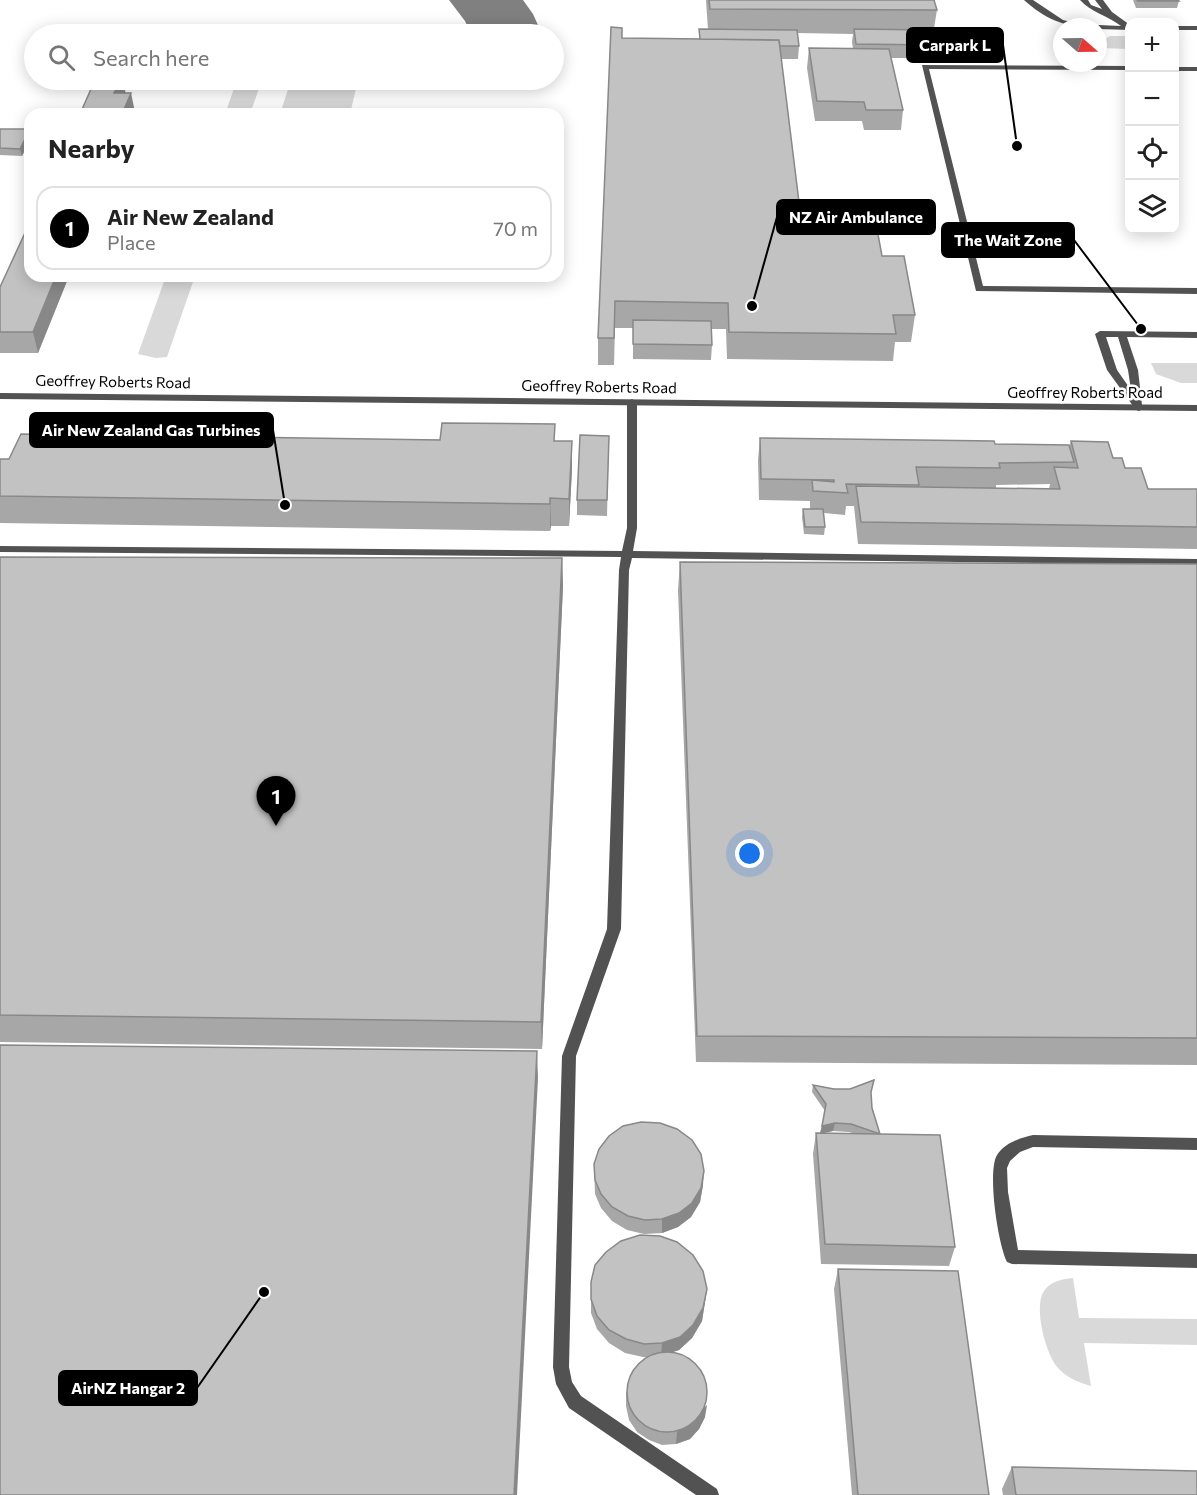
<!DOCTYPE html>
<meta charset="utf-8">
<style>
:root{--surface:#fff;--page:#f2f2f2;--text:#222;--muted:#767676;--line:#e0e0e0;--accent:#000}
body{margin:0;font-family:Commissioner,sans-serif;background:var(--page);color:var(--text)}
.controls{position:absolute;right:18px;top:18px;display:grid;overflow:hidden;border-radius:12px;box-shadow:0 3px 15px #0003}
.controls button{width:54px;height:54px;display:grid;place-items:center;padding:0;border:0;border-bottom:2px solid var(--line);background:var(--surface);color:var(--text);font:30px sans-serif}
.compass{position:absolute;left:1053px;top:18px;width:54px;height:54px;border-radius:50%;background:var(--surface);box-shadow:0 3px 15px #0003;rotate:110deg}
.you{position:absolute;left:750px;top:854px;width:21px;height:21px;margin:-15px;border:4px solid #fff;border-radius:50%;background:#1a73e8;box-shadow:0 0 0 9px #1a73e833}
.badge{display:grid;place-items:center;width:39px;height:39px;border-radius:50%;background:var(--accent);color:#fff;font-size:20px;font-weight:700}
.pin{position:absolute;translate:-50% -50px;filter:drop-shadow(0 2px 3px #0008)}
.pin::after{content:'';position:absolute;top:32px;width:21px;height:18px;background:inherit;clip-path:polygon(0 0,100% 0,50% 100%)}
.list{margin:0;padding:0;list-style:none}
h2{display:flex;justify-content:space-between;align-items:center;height:78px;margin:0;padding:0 24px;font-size:26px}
h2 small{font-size:20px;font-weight:400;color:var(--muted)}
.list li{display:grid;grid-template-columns:39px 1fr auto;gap:18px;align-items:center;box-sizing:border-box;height:84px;margin:0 12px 12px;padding:0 12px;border:2px solid var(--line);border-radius:18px}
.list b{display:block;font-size:22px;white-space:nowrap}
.list p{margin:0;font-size:20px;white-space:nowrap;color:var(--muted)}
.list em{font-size:20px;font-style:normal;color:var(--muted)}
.icon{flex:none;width:33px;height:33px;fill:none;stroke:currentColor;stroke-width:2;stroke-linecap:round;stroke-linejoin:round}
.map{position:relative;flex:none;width:1197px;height:1495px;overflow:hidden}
.search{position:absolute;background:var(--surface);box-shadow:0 3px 15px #0003;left:24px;top:24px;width:540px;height:66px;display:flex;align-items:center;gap:15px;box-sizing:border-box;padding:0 21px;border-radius:33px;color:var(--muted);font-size:22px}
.panel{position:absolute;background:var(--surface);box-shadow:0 3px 15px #0003;left:24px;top:108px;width:540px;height:174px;border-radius:18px}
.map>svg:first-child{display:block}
.green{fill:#d9d9d9}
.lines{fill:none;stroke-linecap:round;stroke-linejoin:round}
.taxiway{fill:#808080;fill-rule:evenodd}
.lane{fill:#525252;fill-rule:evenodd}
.street{fill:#525252;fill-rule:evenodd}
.wall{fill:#a7a7a7;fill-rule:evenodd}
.shaded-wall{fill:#888}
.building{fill:#c2c2c2;stroke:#888;stroke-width:1.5}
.labels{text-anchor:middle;stroke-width:5;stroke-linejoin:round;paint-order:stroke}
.street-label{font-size:15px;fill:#000;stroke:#fff}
.leader{fill:none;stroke:#000;stroke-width:2}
.callout-dot{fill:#000;stroke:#fff;stroke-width:2}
.callout{fill:#000;stroke:#000;stroke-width:2}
.callout-label{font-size:16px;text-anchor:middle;font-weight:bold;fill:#fff}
</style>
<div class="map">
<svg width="1197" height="1495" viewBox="0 0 1197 1495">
<rect width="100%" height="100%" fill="#fff"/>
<g class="green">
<polygon points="1110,36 1129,36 1129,49 1101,48 1100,42"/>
<polygon points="237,80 262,80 250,114 225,114"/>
<polygon points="291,80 358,80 350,114 280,114"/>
<polygon points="166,276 195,276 167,357 156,358 138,354"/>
<polygon points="1151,363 1197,363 1197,383 1181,383 1156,374"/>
<path d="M1073,1278L1079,1318L1197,1319V1345L1084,1343L1091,1386C1078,1382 1067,1378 1058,1368C1046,1355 1033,1307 1044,1291C1051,1281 1062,1279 1073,1278Z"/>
</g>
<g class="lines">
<polygon class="taxiway" points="449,0 523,0 533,14 542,34 471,34 465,21"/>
<g class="lane">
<path d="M1024,0H1033L1063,20L1090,27C1063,27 1044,18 1024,0Z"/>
<path d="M1080,0H1088L1091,5L1102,9L1095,0H1103L1112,12L1130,25V30L1098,29V27H1094L1098,25L1121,26C1108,16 1089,11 1080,0Z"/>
<rect x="1174" y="26" width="23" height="4"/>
<polygon points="922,65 1130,66 1130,70 929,69 983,286 1197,288 1197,294 976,291"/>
<rect x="1174" y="67" width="23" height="4"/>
<path d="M1100,331L1197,332V338L1127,337L1138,370L1142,405L1144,408L1139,411L1136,410L1107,370L1095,334ZM1106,337H1118L1128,370L1131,390L1117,370Z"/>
<polygon points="632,399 637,402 637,528 633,551 1197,559 1197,565 632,558 629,570 621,929 576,1056 569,1367 572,1382 581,1396 717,1489 719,1495 696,1495 569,1408 556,1384 553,1367 562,1056 607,929 619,570 621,557 0,552 0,546 622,551 627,528 627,402"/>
<path d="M1033,1135L1197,1138V1150L1033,1147L1020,1152L1010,1161L1007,1168L1008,1192L1018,1250L1197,1254V1268L1012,1264L1007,1262C998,1244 987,1172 997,1155C1004,1143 1020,1138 1033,1135Z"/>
</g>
<polygon class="street" points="0,393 1197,405 1197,411 0,399"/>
</g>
<g class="wall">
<polygon points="706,0 934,0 937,10 933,34 929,34 932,45 930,58 891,58 903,110 901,130 864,130 862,121 815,121 807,68 809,48 853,49 852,42 853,34 797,33 799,46 798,59 781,59 799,202 882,256 915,315 911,342 895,342 893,361 727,359 726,329 711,329 712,345 711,360 633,359 633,328 615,328 614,365 598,365 598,338 622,38 699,39 699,29 708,30"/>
<polygon points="1133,0 1178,0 1179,1 1177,8 1136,8"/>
<polygon points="0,129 30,129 30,140 22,156 0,155"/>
<polygon points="30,276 69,276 38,353 0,353 0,287"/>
<polygon points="122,429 123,436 555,441 572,469 569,526 551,526 550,531 0,523 0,459 9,459 56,435 55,434"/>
<polygon points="609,436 607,516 577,515 577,500"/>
<path d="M760,438L1069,447L1071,441L1113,458L1125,468L1148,489H1197V549L858,544L854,506H846L845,515L824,513L825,527L824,535L804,534L802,517L803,509H810V501L759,500L758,460ZM1050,484L1049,489L996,488V485Z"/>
<polygon points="0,557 562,558 563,586 542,1049 0,1042"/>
<polygon points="680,562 1197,564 1197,1065 696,1062 678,590"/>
<path d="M813,1085L834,1089L871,1093L872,1108L880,1134L955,1247L949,1266L821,1264L813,1154L816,1133H820L825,1111L812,1092ZM833,1131L849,1132L856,1134L821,1133Z"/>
<polygon points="594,1164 703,1185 700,1202 691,1217 678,1227 662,1233 644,1234 627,1230 612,1221 601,1208 595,1194"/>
<polygon points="838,1269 989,1495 852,1495 834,1289"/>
<polygon points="591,1282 707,1289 702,1321 692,1338 679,1350 670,1353 705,1417 699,1429 690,1439 676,1444 662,1445 649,1440 637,1432 629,1420 626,1406 626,1393 646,1357 643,1357 625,1353 609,1343 597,1329 591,1313"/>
<polygon points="1012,1467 1197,1495 1003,1495 1002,1489"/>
</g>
<g class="shaded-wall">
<polygon points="121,80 123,80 126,95 114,93"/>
<polygon points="131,93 135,112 134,114 122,114"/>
<polygon points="30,129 30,140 22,156 20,149"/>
<polygon points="56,276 69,276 38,353 33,332"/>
<polygon points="572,441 572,469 569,526 569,499"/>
<polygon points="550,498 551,526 550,531"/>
<polygon points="562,558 563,586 542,1049 541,1022"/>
<polygon points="537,1051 538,1078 517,1495 514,1495"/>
<polygon points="835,1123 833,1131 820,1134 822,1126"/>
<polygon points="704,1171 703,1185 700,1202 691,1217 678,1227 662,1233 662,1219"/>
<polygon points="707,1289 702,1321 692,1338 679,1350 661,1356 662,1343"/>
<polygon points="707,1405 705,1417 699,1429 690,1439 676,1444 677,1432"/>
</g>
<g class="building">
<polygon points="709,0 934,0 937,10 710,9"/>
<polygon points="1137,0 1178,0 1179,1 1138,1"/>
<polygon points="611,27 622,28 622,38 779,40 799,202 872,202 882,256 904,256 915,315 893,315 896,334 729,332 728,303 615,301 614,338 598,338"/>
<polygon points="699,29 797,30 799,46 780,46 779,40 700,39"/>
<polygon points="854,29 928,30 932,45 856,44"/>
<polygon points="809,48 889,49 903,110 866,110 864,102 817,101"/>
<polygon points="95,80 121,80 114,93 131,93 122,114 80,114"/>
<polygon points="0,129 30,129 20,149 0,148"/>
<polygon points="30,222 30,276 56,276 33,332 0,332 0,287"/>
<polygon points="633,320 711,321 712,345 633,344"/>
<polygon points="442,423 555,424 554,441 572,441 569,499 550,498 550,504 0,496 0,459 9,459 21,434 440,440"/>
<polygon points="580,435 609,436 607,500 577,500"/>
<polygon points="760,438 994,441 995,444 1069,445 1074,462 999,463 1000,468 916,467 919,485 846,484 848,493 813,491 812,480 834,482 834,480 761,479"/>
<polygon points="1071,441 1108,442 1113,458 1122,458 1125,468 1141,468 1148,489 1197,489 1197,527 861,522 856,486 1060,489 1054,467 1078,468"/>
<polygon points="803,509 823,509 825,527 805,527"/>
<polygon points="0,557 562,558 541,1022 0,1015"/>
<polygon points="680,562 1197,564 1197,1038 697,1036"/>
<polygon points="0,1045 537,1051 514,1495 0,1495"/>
<polygon points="874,1080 871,1092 872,1108 880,1134 851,1124 835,1123 822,1126 826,1104 813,1085 834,1089 850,1089"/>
<polygon points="641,1122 660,1123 677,1129 692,1140 701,1154 704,1171 701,1188 692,1203 679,1213 662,1219 645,1220 628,1216 612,1207 601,1194 595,1180 594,1164 599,1149 609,1136 623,1126"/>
<polygon points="816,1133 940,1135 955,1247 825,1244"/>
<polygon points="640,1235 660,1236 677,1242 693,1255 703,1271 707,1289 703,1308 693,1325 680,1337 662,1343 644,1344 626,1339 609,1330 597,1316 591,1299 591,1282 595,1265 606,1252 621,1241"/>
<polygon points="838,1269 958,1271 989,1495 858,1495"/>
<circle cx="667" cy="1392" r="40"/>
<polygon points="1012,1467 1197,1471 1197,1495 1016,1495"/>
</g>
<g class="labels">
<g class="street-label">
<text transform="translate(113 382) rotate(1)" y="5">Geoffrey Roberts Road</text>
<text transform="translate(599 387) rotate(1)" y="5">Geoffrey Roberts Road</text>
<text x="1085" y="398">Geoffrey Roberts Road</text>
</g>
</g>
<path class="leader" d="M1017 146L1003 45M752 306L777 217M1141 329L1074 240M285 505L273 430M264 1292L197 1388"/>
<g class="callout-dot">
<circle cx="1017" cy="146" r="6"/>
<circle cx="752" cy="306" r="6"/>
<circle cx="1141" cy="329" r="6"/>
<circle cx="285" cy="505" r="6"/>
<circle cx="264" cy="1292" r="6"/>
</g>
<g class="callout">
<rect x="907" y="28" width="96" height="34" rx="6"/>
<rect x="777" y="200" width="158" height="34" rx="6"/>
<rect x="942" y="223" width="132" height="34" rx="6"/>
<rect x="30" y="413" width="243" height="34" rx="6"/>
<rect x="59" y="1371" width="138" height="34" rx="6"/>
</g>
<g class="callout-label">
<text x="955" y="51">Carpark L</text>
<text x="856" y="223">NZ Air Ambulance</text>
<text x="1008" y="246">The Wait Zone</text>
<text x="151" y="436">Air New Zealand Gas Turbines</text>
<text x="128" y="1394">AirNZ Hangar 2</text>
</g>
</svg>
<div class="controls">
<button>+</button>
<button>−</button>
<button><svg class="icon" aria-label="locate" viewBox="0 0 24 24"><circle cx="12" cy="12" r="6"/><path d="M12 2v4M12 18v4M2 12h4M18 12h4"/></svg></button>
<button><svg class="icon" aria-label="layers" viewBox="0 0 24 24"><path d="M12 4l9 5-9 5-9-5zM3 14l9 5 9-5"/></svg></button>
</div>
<svg class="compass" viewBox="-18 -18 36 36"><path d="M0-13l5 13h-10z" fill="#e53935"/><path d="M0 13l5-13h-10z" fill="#767676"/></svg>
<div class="you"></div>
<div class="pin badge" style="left:276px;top:826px">1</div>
<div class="search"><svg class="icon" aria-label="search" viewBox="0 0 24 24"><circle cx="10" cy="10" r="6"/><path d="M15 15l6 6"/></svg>Search here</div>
<section class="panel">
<h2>Nearby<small></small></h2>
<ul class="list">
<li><span class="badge">1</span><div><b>Air New Zealand</b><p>Place</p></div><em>70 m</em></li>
</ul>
</section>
</div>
